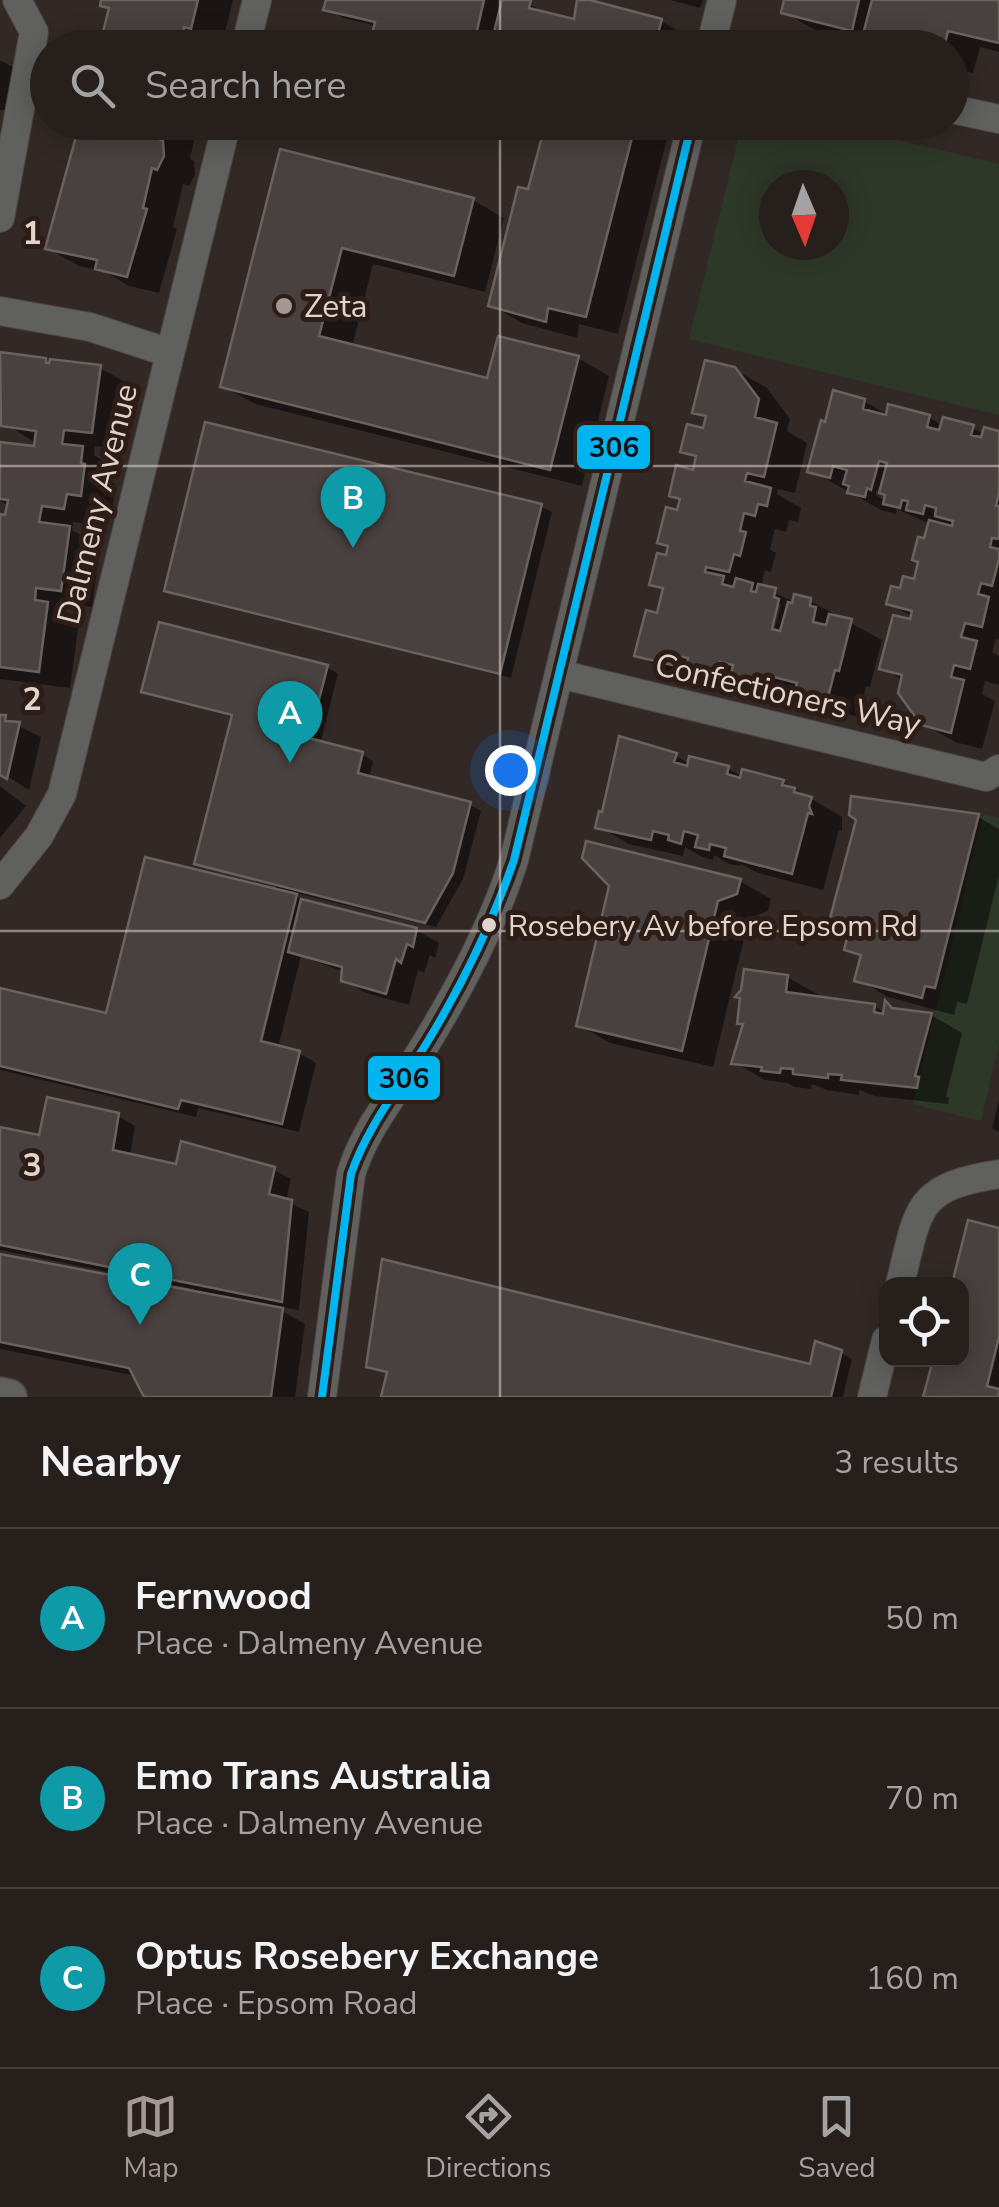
<!DOCTYPE html>
<meta charset="utf-8">
<style>
:root{--surface:#261f1c;--page:#322c29;--text:#f1f3f6;--muted:#a4a2a3;--line:#423d3b;--accent:#a39894}
body{margin:0;font-family:"Nunito Sans",sans-serif;background:var(--page);color:var(--text)}
.controls{position:absolute;right:30px;bottom:30px;display:grid;overflow:hidden;border-radius:20px;box-shadow:0 5px 25px #0003}
.controls button{width:90px;height:90px;display:grid;place-items:center;padding:0;border:0;border-bottom:2px solid var(--line);background:var(--surface);color:var(--text);font:50px sans-serif}
.compass{position:absolute;left:759px;top:170px;width:90px;height:90px;border-radius:50%;background:var(--surface);box-shadow:0 5px 25px #0003;rotate:178deg}
.you{position:absolute;left:510px;top:770px;width:35px;height:35px;margin:-25px;border:8px solid #fff;border-radius:50%;background:#1a73e8;box-shadow:0 0 0 15px #1a73e833}
.badge{display:grid;place-items:center;width:65px;height:65px;border-radius:50%;background:var(--accent);color:#fff;font-size:32px;font-weight:700}
.pin{position:absolute;translate:-50% -82px;filter:drop-shadow(0 2px 5px #0008)}
.pin::after{content:'';position:absolute;top:52px;width:35px;height:30px;background:inherit;clip-path:polygon(0 0,100% 0,50% 100%)}
.list{margin:0;padding:0;list-style:none}
h2{display:flex;justify-content:space-between;align-items:center;height:130px;margin:0;padding:0 40px;font-size:42px}
h2 small{font-size:32px;font-weight:400;color:var(--muted)}
.list li{display:grid;grid-template-columns:65px 1fr auto;gap:30px;align-items:center;box-sizing:border-box;height:180px;padding:0 40px;border-top:2px solid var(--line)}
.list b{display:block;font-size:38px;white-space:nowrap}
.list p{margin:0;font-size:32px;white-space:nowrap;color:var(--muted)}
.list em{font-size:32px;font-style:normal;color:var(--muted)}
.icon{flex:none;width:55px;height:55px;fill:none;stroke:currentColor;stroke-width:2;stroke-linecap:round;stroke-linejoin:round}
.map{position:relative;flex:none;width:999px;height:1397px;overflow:hidden}
.search{position:absolute;background:var(--surface);box-shadow:0 5px 25px #0003;left:30px;right:30px;top:30px;height:110px;display:flex;align-items:center;gap:25px;box-sizing:border-box;padding:0 35px;border-radius:55px;color:var(--muted);font-size:38px}
.sheet{height:670px;background:var(--surface)}
nav{display:flex;justify-content:space-around;align-items:center;box-sizing:border-box;height:140px;border-top:2px solid var(--line);background:var(--surface);font-size:28px;color:var(--muted)}
nav a{display:grid;justify-items:center;gap:5px}
nav .on{color:var(--accent)}
.map>svg:first-child{display:block}
.green{fill:#2e3829;fill-rule:evenodd}
.shadow{fill:#0007;fill-rule:evenodd}
.building{fill:#49413f;stroke:#6a625f;stroke-width:2.5}
.lines{fill:none;stroke-linecap:round;stroke-linejoin:round}
.minor-casing{stroke:#4d4542;stroke-width:30}
.tertiary-casing{stroke:#4d4542;stroke-width:38}
.minor{stroke:#60605f;stroke-width:28}
.tertiary{stroke:#60605f;stroke-width:35}
.bus-1-casing{stroke:#2e1d16;stroke-width:15}
.bus-1{stroke:#00b5ef;stroke-width:8}
.grid{fill:none;stroke:#e0d4cf;stroke-width:2.5;stroke-opacity:0.55}
.poi-dot{fill:#a39894;stroke:#2e1d16;stroke-width:4}
.bus-dot{fill:#e0d4cf;stroke:#2e1d16;stroke-width:4}
.labels{text-anchor:middle;stroke-width:10;stroke-linejoin:round;paint-order:stroke}
.bus-label{font-size:30px;fill:#e0d4cf;stroke:#2e1d16;text-anchor:start}
.poi-label{font-size:32px;fill:#e0d4cf;stroke:#2e1d16;text-anchor:start}
.street-label{font-size:32px;fill:#e0d4cf;stroke:#2e1d16}
.grid-label{font-size:32px;text-anchor:middle;font-weight:bold;fill:#e0d4cf;stroke:#2e1d16;stroke-width:10;stroke-linejoin:round;paint-order:stroke}
.line-badge{stroke:#2e1d16;stroke-width:4}
.pale-badge-label{font-size:28px;text-anchor:middle;font-weight:bold;fill:#111}
</style>
<div class="map">
<svg width="999" height="1397" viewBox="0 0 999 1397">
<rect width="100%" height="100%" fill="#322926"/>
<g class="green">
<path d="M742,123H827L999,164V415L689,339ZM774,185H834V245H774Z"/>
<polygon points="983,814 999,818 999,1043 981,1121 913,1104"/>
</g>
<g class="shadow">
<polygon points="104,0 233,0 222,45 102,48 112,10 103,5"/>
<polygon points="328,0 519,0 554,16 576,22 661,21 692,39 690,48 372,48 377,26 343,18 326,9"/>
<polygon points="670,0 703,0 700,8"/>
<polygon points="787,0 999,0 999,52 980,47 973,73 952,68 952,48 884,48 815,30 784,12"/>
<polygon points="0,60 22,72 19,93 8,92 5,110 0,110"/>
<polygon points="83,122 198,122 190,159 194,161 195,175 189,186 183,184 173,227 177,229 159,293 129,286 105,272 79,266 47,248"/>
<polygon points="548,122 671,122 618,334 579,324 577,338 522,323 491,305 530,192"/>
<polygon points="282,152 473,200 504,218 485,292 373,264 352,347 489,381 578,358 609,376 582,486 255,404 223,386"/>
<polygon points="0,355 52,364 100,368 132,386 123,450 95,446 94,455 113,467 111,482 115,484 112,512 98,510 96,525 73,522 72,530 100,546 92,607 67,604 66,615 79,622 70,688 0,679 0,517 8,518 9,506 0,501 0,444 36,449 37,444 0,420"/>
<path d="M734,369L767,388L790,419L787,431L807,443L795,493L778,489L777,494L801,508L798,522L789,520L786,532L775,529L770,549L776,553L771,572L765,570L761,587L795,602L810,601L882,640L870,687L866,686L858,717L829,710L805,696L803,704L764,694L749,686L748,691L720,684L708,678L707,682L669,673L637,655L659,616L665,591L652,583L670,548L660,542L678,513L681,501L671,495L695,473L698,460L683,451L704,431L707,418L695,411ZM776,604H781L771,642L767,641Z"/>
<path d="M864,401L888,415L929,417L943,426L973,428L984,434H999V640L996,639L992,652L999,656V685L985,681L982,694L995,701L982,749L955,742L922,723L903,680L882,668L913,617L889,603L916,582L930,524L897,509L896,514L881,510L810,470L827,425ZM876,490L887,496V502L876,495Z"/>
<polygon points="541,506 552,512 511,678 178,596 167,590"/>
<polygon points="327,667 338,674 320,744 362,754 373,761 369,779 470,805 481,811 463,879 436,927 287,891 310,904 416,930 439,943 435,958 430,955 424,973 418,970 409,1005 366,993 343,980 344,972 301,956 278,1048 299,1053 316,1063 299,1132 198,1108 196,1117 0,1070 0,990 108,1016 275,891 276,886 208,869 197,862 234,717 155,697 144,691"/>
<polygon points="0,717 41,737 29,790 2,773 0,776"/>
<polygon points="676,756 690,764 728,769 743,777 783,782 842,817 842,830 839,830 823,890 758,873 741,864 740,866 729,864 714,855 713,860 702,857 685,847 683,856 629,844 598,826"/>
<polygon points="0,786 26,806 0,838"/>
<polygon points="978,817 999,829 999,875 967,1004 957,1002 954,1015 888,997 857,979 863,958 847,949 852,932 832,920"/>
<polygon points="740,881 771,899 768,911 749,918 713,1067 610,1043 579,1025"/>
<polygon points="787,977 819,995 818,999 874,1006 886,1013 887,1004 899,1011 931,1015 962,1033 946,1096 949,1098 948,1104 875,1096 859,1090 859,1095 827,1090 812,1084 811,1089 795,1087 787,1083 765,1080 734,1062 745,1026 740,1023"/>
<polygon points="999,1099 999,1132 992,1128"/>
<polygon points="118,1116 135,1126 130,1156 178,1167 274,1170 291,1179 286,1201 309,1212 299,1310 274,1306 305,1324 295,1397 147,1397 136,1376 0,1349 0,1257 193,1294 194,1289 0,1250 0,1129 41,1137"/>
<polygon points="970,1223 999,1230 999,1397 926,1397 935,1360 962,1360 962,1284 954,1284"/>
<polygon points="841,1353 852,1359 843,1397 384,1397 389,1374 368,1366 812,1368"/>
</g>
<g class="building">
<polygon points="101,0 198,0 191,29 184,27 182,48 99,48 109,8 100,6"/>
<polygon points="326,0 484,0 473,48 369,48 375,22 323,10"/>
<polygon points="502,0 531,0 529,8 574,19 577,0 590,0 662,19 654,48 490,48"/>
<polygon points="784,0 859,0 852,31 781,13"/>
<polygon points="872,0 999,0 999,43 948,31 944,48 902,48 862,38"/>
<polygon points="80,122 163,122 159,139 163,141 164,156 157,170 152,168 143,208 147,209 127,277 95,269 97,260 45,249"/>
<polygon points="546,122 636,122 586,317 548,308 546,322 488,306 518,187 528,189"/>
<polygon points="280,149 474,198 454,276 342,248 319,336 487,378 498,336 579,356 550,470 220,387"/>
<polygon points="0,352 46,358 46,363 49,363 50,359 101,365 92,433 64,430 62,444 83,446 81,463 85,464 81,496 67,494 64,509 42,506 39,522 70,526 61,591 36,588 35,600 48,602 39,672 0,667 0,514 5,515 8,500 0,499 0,442 34,446 36,431 1,426"/>
<polygon points="705,360 735,367 759,399 755,417 777,423 764,477 747,473 745,481 771,488 767,506 758,504 755,516 744,513 740,531 746,532 740,556 734,554 729,572 706,567 705,572 724,576 722,584 733,587 736,578 753,583 751,591 756,592 758,584 776,588 774,597 779,599 772,629 780,631 788,602 792,603 794,594 811,598 810,606 816,607 813,622 826,625 829,614 852,619 839,671 835,670 827,701 794,693 797,683 774,677 771,687 730,678 733,665 720,662 717,675 686,667 688,658 678,656 676,666 634,656 646,610 657,613 663,588 649,585 657,553 666,555 668,546 657,543 666,507 677,510 680,499 669,496 676,465 693,470 696,456 680,452 687,424 703,428 706,416 692,413"/>
<polygon points="833,390 865,399 863,409 886,415 888,404 930,415 927,427 939,430 943,417 974,425 971,435 981,437 984,427 999,431 999,492 996,506 999,506 999,539 992,538 990,547 999,549 999,559 992,586 981,583 978,594 989,597 982,627 965,623 961,637 977,641 970,669 954,665 951,677 964,680 951,733 921,725 898,693 902,675 879,669 893,615 910,619 912,611 886,604 891,586 900,588 903,576 914,579 918,562 912,560 918,537 924,538 929,520 952,526 953,521 935,516 936,508 925,505 923,514 906,510 908,501 902,500 900,508 883,504 885,495 879,493 887,463 879,461 871,490 867,488 865,497 847,493 849,486 843,484 847,470 833,466 830,478 807,472 821,420 825,422"/>
<polygon points="205,422 542,504 500,674 164,591"/>
<polygon points="159,622 328,665 309,738 363,752 358,773 471,802 453,873 425,923 194,864 232,715 141,692"/>
<polygon points="0,715 6,715 5,721 20,722 7,779 0,775"/>
<polygon points="619,736 677,753 674,762 687,766 689,756 729,766 727,774 740,778 742,769 784,780 782,785 795,788 794,792 812,797 809,806 812,814 808,813 792,874 724,856 726,848 710,844 709,850 695,847 698,835 684,831 681,844 668,840 669,835 653,831 651,840 595,828 599,811 602,812"/>
<polygon points="851,796 979,814 935,988 925,986 922,998 854,981 861,955 844,950 850,927 829,922 856,820 849,815"/>
<polygon points="586,841 741,879 737,894 718,901 682,1051 576,1026 609,886 582,858"/>
<polygon points="145,857 297,894 261,1041 300,1051 282,1124 181,1100 178,1109 0,1066 0,988 106,1013"/>
<polygon points="301,899 417,928 413,947 407,944 401,963 396,959 386,994 341,981 342,967 288,952"/>
<polygon points="744,969 788,975 786,992 875,1004 874,1012 883,1014 885,1000 892,1008 932,1013 915,1076 919,1077 917,1088 841,1080 842,1075 828,1074 828,1078 793,1074 793,1069 781,1068 780,1073 761,1071 762,1067 731,1064 743,1024 737,1024 740,998 735,997 741,990"/>
<polygon points="47,1097 119,1113 113,1150 176,1164 181,1141 275,1167 269,1194 292,1200 282,1302 0,1245 0,1127 39,1135"/>
<polygon points="968,1220 999,1228 999,1337 987,1386 999,1389 999,1397 923,1397 933,1360 962,1360 962,1284 952,1284"/>
<polygon points="0,1254 283,1308 271,1397 144,1397 129,1368 0,1342"/>
<polygon points="382,1259 810,1364 815,1341 842,1350 831,1397 381,1397 387,1372 366,1367"/>
</g>
<g class="lines">
<g class="minor-casing">
<g id="minor">
<polyline points="245,48 257,0"/>
<polyline points="710,48 722,0"/>
<polyline points="952,109 999,119"/>
<polyline points="0,218 34,32 17,0"/>
<polyline points="0,311 90,327 170,353"/>
<polyline points="559,674 986,777 999,769"/>
<polyline points="0,885 39,836 62,794 227,122"/>
<path d="M900,1284C919,1209 914,1187 999,1174"/>
<path d="M322,1397L351,1174C364,1131 392,1098 415,1061C454,999 492,930 514,860L692,122"/>
<polyline points="872,1397 886,1340"/>
</g>
</g>
<g class="tertiary-casing">
<polyline id="tertiary" points="0,1395 9,1397"/>
</g>
<use href="#minor" class="minor"/>
<use href="#tertiary" class="tertiary"/>
<g class="bus-1-casing">
<path id="bus-1" d="M322,1397L351,1174C368,1125 401,1085 428,1041C463,983 492,924 514,860L692,122"/>
</g>
<use href="#bus-1" class="bus-1"/>
</g>
<path class="grid" d="M500,0V48M500,122V1397M0,466H999M0,931H999"/>
<circle class="poi-dot" cx="284" cy="306" r="10"/>
<circle class="bus-dot" cx="489" cy="925" r="9"/>
<g class="labels">
<g class="bus-label">
<text x="508" y="936">Rosebery Av before Epsom Rd</text>
</g>
<g class="poi-label">
<text x="304" y="317">Zeta</text>
</g>
<g class="street-label">
<text transform="translate(97 504) rotate(-76)" y="11">Dalmeny Avenue</text>
<text transform="translate(788 694) rotate(13)" y="11">Confectioners Way</text>
</g>
</g>
<g class="grid-label">
<text x="32" y="244">1</text>
<text x="32" y="710">2</text>
<text x="32" y="1176">3</text>
</g>
<g class="line-badge">
<rect x="575" y="423" width="77" height="48" rx="10" fill="#00b5ef"/>
<rect x="366" y="1054" width="76" height="48" rx="10" fill="#00b5ef"/>
</g>
<g class="pale-badge-label">
<text x="614" y="457">306</text>
<text x="404" y="1088">306</text>
</g>
</svg>
<div class="controls">
<button><svg class="icon" aria-label="locate" viewBox="0 0 24 24"><circle cx="12" cy="12" r="6"/><path d="M12 2v4M12 18v4M2 12h4M18 12h4"/></svg></button>
</div>
<svg class="compass" viewBox="-18 -18 36 36"><path d="M0-13l5 13h-10z" fill="#e53935"/><path d="M0 13l5-13h-10z" fill="#a4a2a3"/></svg>
<div class="you"></div>
<div class="pin badge" style="left:290px;top:763px;background:#0f9aa8">A</div>
<div class="pin badge" style="left:353px;top:548px;background:#0f9aa8">B</div>
<div class="pin badge" style="left:140px;top:1325px;background:#0f9aa8">C</div>
<div class="search"><svg class="icon" aria-label="search" viewBox="0 0 24 24"><circle cx="10" cy="10" r="6"/><path d="M15 15l6 6"/></svg>Search here</div>
</div>
<section class="sheet">
<h2>Nearby<small>3 results</small></h2>
<ul class="list">
<li><span class="badge" style="background:#0f9aa8">A</span><div><b>Fernwood</b><p>Place · Dalmeny Avenue</p></div><em>50 m</em></li>
<li><span class="badge" style="background:#0f9aa8">B</span><div><b>Emo Trans Australia</b><p>Place · Dalmeny Avenue</p></div><em>70 m</em></li>
<li><span class="badge" style="background:#0f9aa8">C</span><div><b>Optus Rosebery Exchange</b><p>Place · Epsom Road</p></div><em>160 m</em></li>
</ul>
</section>
<nav>
<a class="on"><svg class="icon" aria-label="map" viewBox="0 0 24 24"><path d="M3 6l6-2 6 2 6-2v14l-6 2-6-2-6 2zM9 4v14M15 6v14"/></svg>Map</a>
<a><svg class="icon" aria-label="directions" viewBox="0 0 24 24"><path d="M12 3l9 9-9 9-9-9zM9 14v-3h6M13 9l2 2-2 2"/></svg>Directions</a>
<a><svg class="icon" aria-label="saved" viewBox="0 0 24 24"><path d="M7 4h10v16l-5-4-5 4z"/></svg>Saved</a>
</nav>
